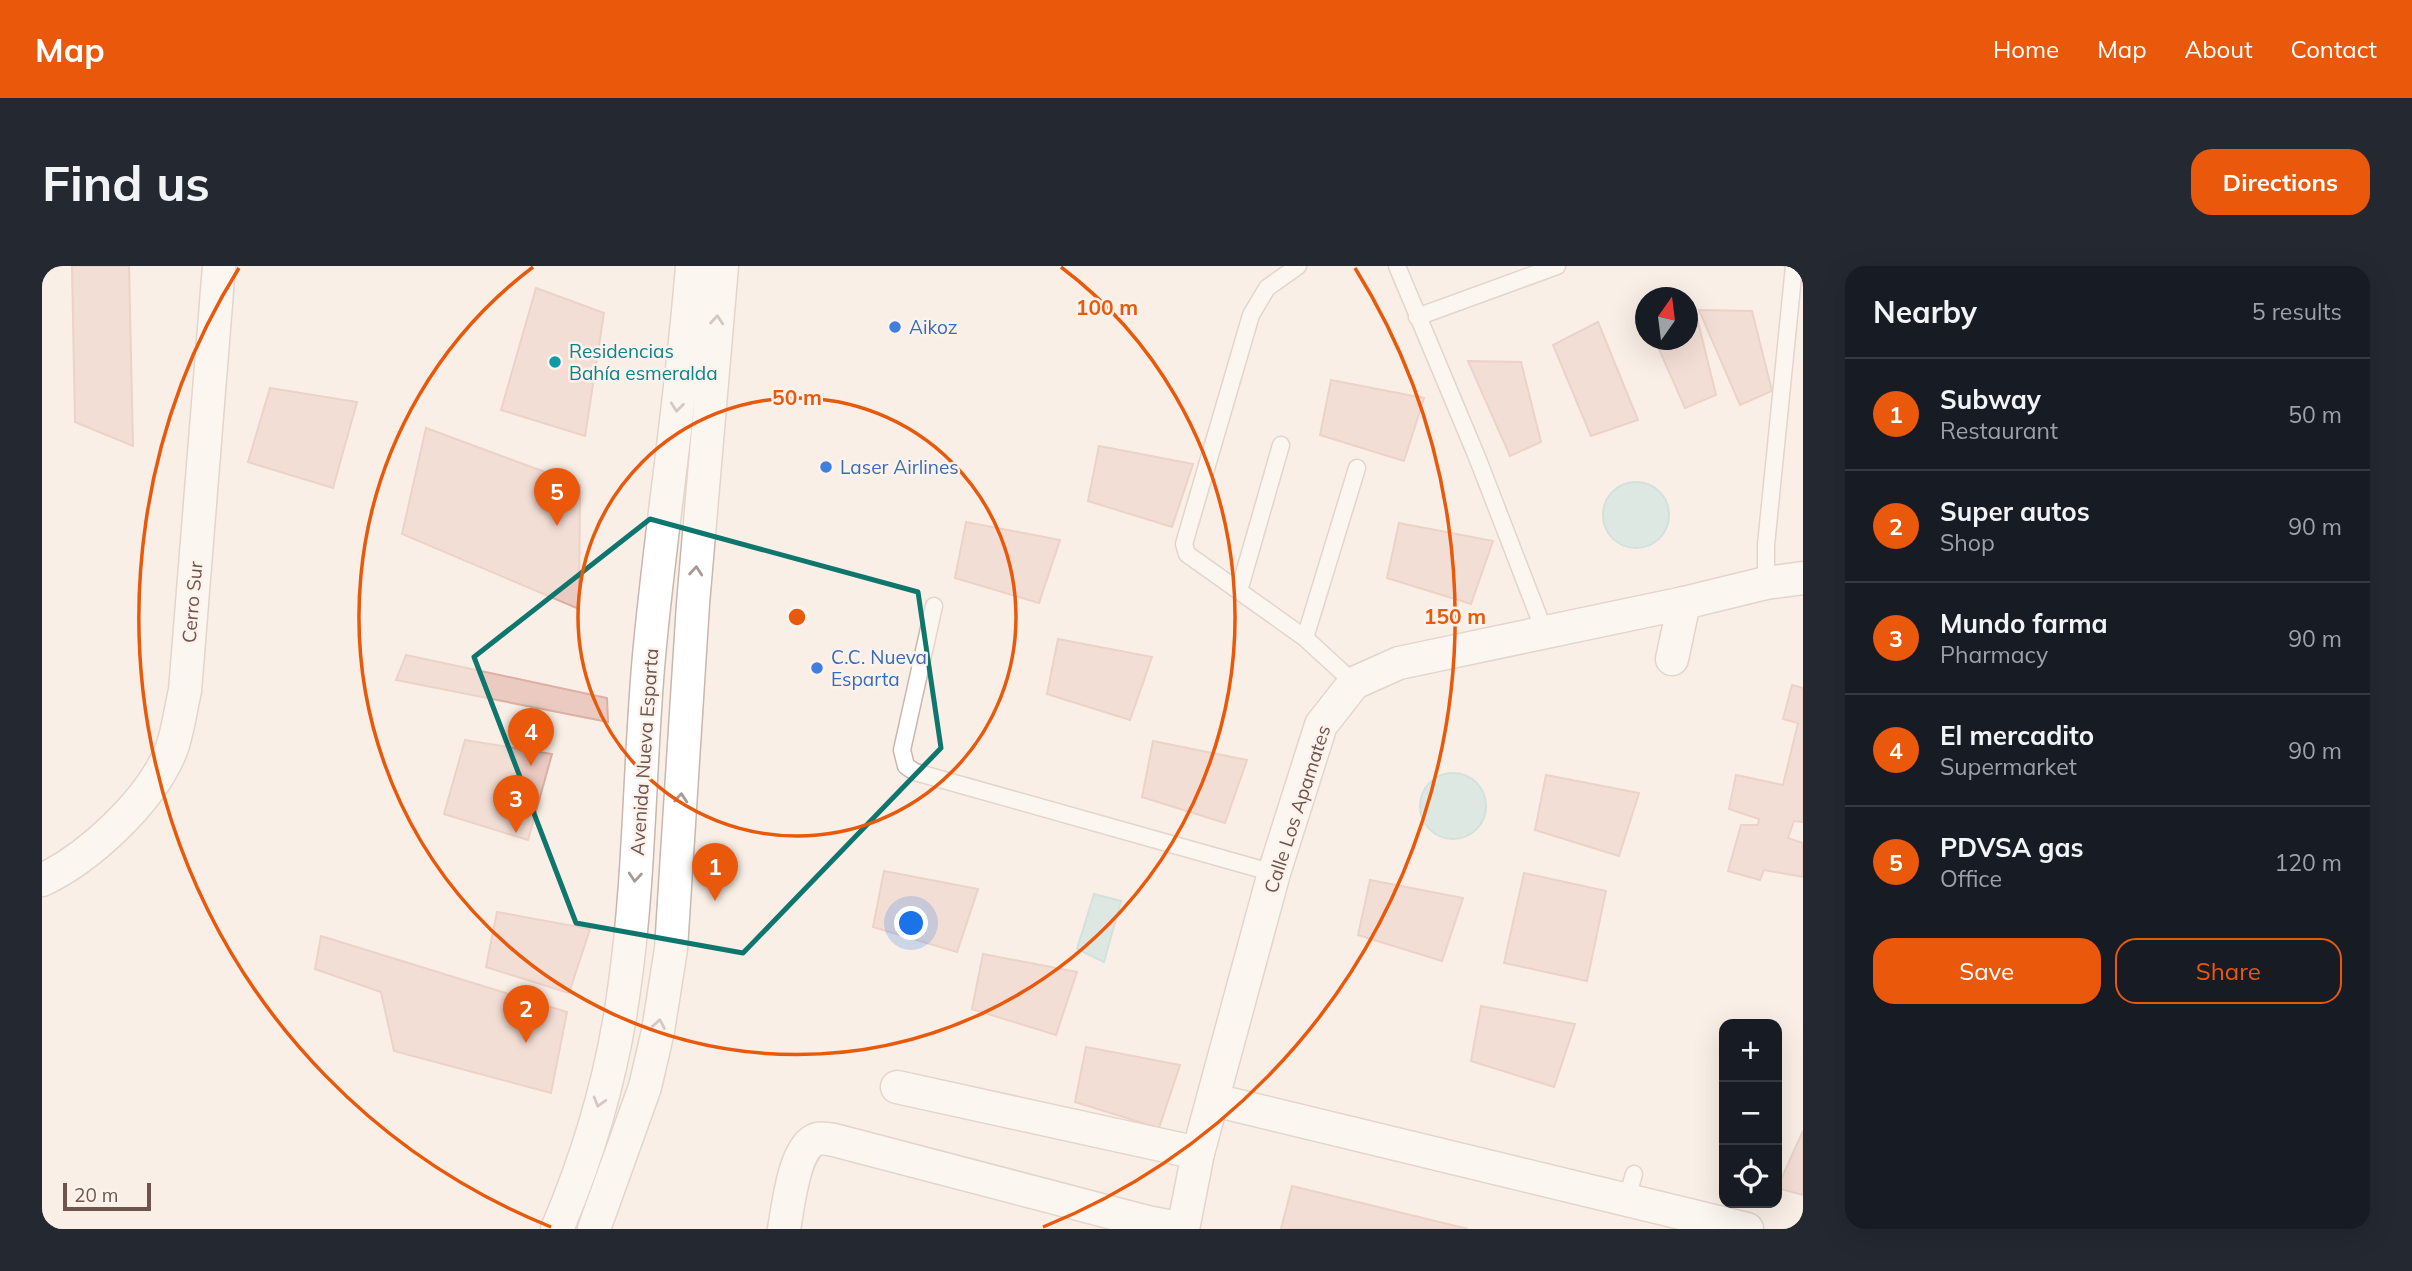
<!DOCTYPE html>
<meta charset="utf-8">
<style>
:root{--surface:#171b24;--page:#242831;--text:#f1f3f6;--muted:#9ea1a6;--line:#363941;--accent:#ea580c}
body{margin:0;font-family:Mulish,sans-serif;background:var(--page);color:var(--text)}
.controls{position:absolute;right:21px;bottom:21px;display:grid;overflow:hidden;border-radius:14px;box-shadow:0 7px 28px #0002}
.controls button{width:63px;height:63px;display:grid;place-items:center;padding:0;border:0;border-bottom:2px solid var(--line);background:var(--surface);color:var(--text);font:35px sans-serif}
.compass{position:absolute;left:1593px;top:21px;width:63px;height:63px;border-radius:50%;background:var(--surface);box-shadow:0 7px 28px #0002;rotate:14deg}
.scale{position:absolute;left:21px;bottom:18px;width:88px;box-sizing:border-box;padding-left:7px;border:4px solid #6f544e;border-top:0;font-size:19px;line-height:24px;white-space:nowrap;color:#6f544e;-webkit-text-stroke:5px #fdf3ec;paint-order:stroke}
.you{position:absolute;left:870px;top:658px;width:24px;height:24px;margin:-18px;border:5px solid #fff;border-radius:50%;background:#1a73e8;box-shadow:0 0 0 10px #1a73e833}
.badge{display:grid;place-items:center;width:46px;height:46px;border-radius:50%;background:var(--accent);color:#fff;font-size:23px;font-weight:700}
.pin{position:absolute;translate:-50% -58px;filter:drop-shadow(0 2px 4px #0008)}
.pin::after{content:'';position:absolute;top:37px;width:24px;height:21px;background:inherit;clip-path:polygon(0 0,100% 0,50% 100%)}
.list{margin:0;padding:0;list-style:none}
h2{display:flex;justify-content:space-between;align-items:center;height:91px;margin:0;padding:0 28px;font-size:30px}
h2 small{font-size:23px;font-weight:400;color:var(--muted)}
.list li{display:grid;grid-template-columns:46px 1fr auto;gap:21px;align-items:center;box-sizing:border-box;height:112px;padding:0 28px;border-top:2px solid var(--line)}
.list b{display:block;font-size:26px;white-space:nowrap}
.list p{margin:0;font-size:23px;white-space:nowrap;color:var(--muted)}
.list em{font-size:23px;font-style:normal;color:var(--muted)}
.actions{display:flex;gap:14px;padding:21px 28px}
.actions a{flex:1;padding:16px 0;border:2px solid var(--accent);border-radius:21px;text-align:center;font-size:24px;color:var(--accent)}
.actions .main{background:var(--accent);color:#fff}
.icon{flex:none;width:38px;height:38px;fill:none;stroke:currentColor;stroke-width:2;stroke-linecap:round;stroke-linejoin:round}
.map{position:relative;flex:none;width:1761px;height:963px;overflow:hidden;border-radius:21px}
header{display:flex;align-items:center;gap:42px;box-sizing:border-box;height:98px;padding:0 35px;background:var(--accent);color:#fff}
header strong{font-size:33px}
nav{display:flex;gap:38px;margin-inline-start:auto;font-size:24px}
.intro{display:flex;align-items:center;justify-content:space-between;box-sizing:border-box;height:168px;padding:0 42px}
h1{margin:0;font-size:49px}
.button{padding:18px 32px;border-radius:21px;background:var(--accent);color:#fff;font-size:24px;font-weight:700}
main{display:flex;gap:42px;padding:0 42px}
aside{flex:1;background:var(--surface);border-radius:21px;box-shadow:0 7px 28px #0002}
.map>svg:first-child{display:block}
.water{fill:#bde0e0;stroke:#a4d1d1;stroke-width:2}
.building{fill:#ebcbc1;stroke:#dcafa3;stroke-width:2}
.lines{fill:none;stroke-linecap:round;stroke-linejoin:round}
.lane-casing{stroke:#c9b6ad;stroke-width:19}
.street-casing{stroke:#c9b6ad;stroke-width:35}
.lane{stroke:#fff;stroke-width:16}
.street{stroke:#fff;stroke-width:32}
.oneway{stroke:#a99895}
.marked{fill:none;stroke:#0f766e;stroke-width:5;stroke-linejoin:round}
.ring{fill:none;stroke:#e8590c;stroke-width:3.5}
.shop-dot{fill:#3f7fe0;stroke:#fdf3ec;stroke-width:2.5}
.culture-dot{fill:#0f9aa8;stroke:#fdf3ec;stroke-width:2.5}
.labels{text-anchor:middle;stroke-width:5;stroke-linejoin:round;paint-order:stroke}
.shop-label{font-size:19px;fill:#366cbe;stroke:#fdf3ec;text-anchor:start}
.culture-label{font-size:19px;fill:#0d838f;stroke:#fdf3ec;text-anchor:start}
.street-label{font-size:19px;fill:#6f544e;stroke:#fdf3ec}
.centre{fill:#e8590c;stroke:#fdf3ec;stroke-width:3.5}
.ring-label{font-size:21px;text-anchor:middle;font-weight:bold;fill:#e8590c;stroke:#fdf3ec;stroke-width:5;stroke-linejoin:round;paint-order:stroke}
</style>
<header>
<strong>Map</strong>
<nav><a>Home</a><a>Map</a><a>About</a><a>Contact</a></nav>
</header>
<div class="intro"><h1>Find us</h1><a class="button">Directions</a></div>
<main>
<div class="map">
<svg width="1761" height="963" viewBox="0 0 1761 963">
<rect width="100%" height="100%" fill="#f9efe6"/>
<g class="water">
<circle cx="1594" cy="249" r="33"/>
<circle cx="1411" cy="540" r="33"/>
<polygon points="1052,628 1079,635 1062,696 1035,683"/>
</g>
<g class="building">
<polygon points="30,0 87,0 91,180 33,156"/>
<polygon points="494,22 562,47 543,170 459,144"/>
<polygon points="1657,44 1710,45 1730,125 1698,139"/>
<polygon points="1646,48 1654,48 1674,129 1643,142 1613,74 1646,74"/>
<polygon points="1556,56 1596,154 1549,170 1511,79"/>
<polygon points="1426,95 1479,96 1499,176 1468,190"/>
<polygon points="1289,114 1382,132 1362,195 1278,169"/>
<polygon points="228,122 315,136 291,222 206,196"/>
<polygon points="384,162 538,219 537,343 360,268"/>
<polygon points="1057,180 1151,198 1130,261 1046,235"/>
<polygon points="924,256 1018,274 997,337 913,312"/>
<polygon points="1357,257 1451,275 1429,338 1345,312"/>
<polygon points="1016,373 1110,391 1088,454 1005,428"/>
<polygon points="364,389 565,432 566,456 354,414"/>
<polygon points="1750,419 1761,422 1761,556 1752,555 1746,572 1761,577 1761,611 1722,604 1718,614 1686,605 1699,559 1716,559 1717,553 1687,543 1694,509 1741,519 1756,457 1741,453"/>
<polygon points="423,474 510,488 486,574 402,548"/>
<polygon points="1111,475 1205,494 1183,557 1100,531"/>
<polygon points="1504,509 1597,527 1577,590 1493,564"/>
<polygon points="842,605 936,623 915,686 831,661"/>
<polygon points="1482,607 1564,625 1545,715 1462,697"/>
<polygon points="1328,614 1421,632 1400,695 1316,669"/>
<polygon points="455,646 548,663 527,727 444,701"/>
<polygon points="279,670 525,746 509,827 352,785 339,726 273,703"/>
<polygon points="941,688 1035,706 1014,769 930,743"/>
<polygon points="1439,740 1533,758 1512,821 1429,795"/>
<polygon points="1044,781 1138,799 1117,862 1033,836"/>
<polygon points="1761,865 1761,929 1735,922"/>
<polygon points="1250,920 1426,963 1239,963"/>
</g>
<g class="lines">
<g class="lane-casing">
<g id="lane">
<polyline points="1256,0 1225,22 1209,49 1142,278 1145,288 1263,372 1312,417"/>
<polyline points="1355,0 1435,191 1503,367"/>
<polyline points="1375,51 1515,0"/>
<polyline points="1724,317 1724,279 1752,0"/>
<polyline points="1197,325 1239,179"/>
<polyline points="892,340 860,484 864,500 873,506 1232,607"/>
<polyline points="1263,372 1315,202"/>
<polyline points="1584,935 1592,908"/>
</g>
</g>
<g class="street-casing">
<g id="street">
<polyline points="1630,393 1642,337"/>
<path d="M0,614C47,592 107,536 128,487C136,468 138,445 143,425L177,0"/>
<polyline points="855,821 1156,887"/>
<polyline points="1172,834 1705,963"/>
<path d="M515,963C547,888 571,805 582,724C598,613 597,501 607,390C619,260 640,130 650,0"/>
<polyline points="552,963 603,821 616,765 629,683 651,338 680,0"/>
<path d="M742,963C746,942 752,880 775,873C779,872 787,873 792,874L1105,956L1141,963"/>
<polyline points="1141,963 1156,887 1232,607 1279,459 1312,417 1357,397 1642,337 1724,317 1761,312"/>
</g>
</g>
<use href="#lane" class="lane"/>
<use href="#street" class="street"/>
</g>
<defs><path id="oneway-chevron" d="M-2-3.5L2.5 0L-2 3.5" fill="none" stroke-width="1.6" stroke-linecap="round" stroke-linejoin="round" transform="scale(1.75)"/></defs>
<g class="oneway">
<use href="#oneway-chevron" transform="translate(675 54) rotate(-85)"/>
<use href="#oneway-chevron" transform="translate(635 141) rotate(96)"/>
<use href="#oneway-chevron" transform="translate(654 305) rotate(-85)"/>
<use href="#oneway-chevron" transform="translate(639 532) rotate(-86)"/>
<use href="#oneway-chevron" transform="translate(593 611) rotate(95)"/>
<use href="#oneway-chevron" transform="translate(617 758) rotate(-80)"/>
<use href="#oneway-chevron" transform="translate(557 836) rotate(106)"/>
</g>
<path d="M0 0H1761V963H0ZM608,253L876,326L899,482L701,687L534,657L432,391Z" fill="#f9efe6" fill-opacity=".55" fill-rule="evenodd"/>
<path class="marked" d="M608,253L876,326L899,482L701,687L534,657L432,391Z"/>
<g class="ring">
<circle cx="755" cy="351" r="219"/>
<path d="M1019 1A438 438 0 1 1 491 1"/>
<path d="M509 961A658 658 0 0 1 197 2M1313 2A658 658 0 0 1 1001 961"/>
</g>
<g class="shop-dot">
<circle cx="853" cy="61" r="7"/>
<circle cx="784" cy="201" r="7"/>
<circle cx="775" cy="402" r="7"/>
</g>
<circle class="culture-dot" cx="513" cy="96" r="7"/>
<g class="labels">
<g class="shop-label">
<text x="867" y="68">Aikoz</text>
<text x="798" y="208">Laser Airlines</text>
<text x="789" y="398">C.C. Nueva<tspan x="789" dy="22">Esparta</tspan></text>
</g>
<g class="culture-label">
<text x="527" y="92">Residencias<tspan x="527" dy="22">Bahía esmeralda</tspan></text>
</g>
<g class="street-label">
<text transform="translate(150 336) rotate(-85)" y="7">Cerro Sur</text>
<text transform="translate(602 486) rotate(-86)" y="7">Avenida Nueva Esparta</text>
<text transform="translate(1255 543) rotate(-72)" y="7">Calle Los Apamates</text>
</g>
</g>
<circle cx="755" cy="351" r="10" class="centre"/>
<g class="ring-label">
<text x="1065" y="49">100 m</text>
<text x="755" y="139">50 m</text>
<text x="1413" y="358">150 m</text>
</g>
</svg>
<div class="controls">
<button>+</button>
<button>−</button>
<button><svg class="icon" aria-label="locate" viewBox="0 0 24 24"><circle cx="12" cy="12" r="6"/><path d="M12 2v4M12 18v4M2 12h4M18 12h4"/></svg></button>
</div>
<svg class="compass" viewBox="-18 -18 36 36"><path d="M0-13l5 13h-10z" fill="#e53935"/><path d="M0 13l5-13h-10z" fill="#9ea1a6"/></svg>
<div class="scale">20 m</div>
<div class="you"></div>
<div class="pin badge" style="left:673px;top:635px">1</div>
<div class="pin badge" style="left:484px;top:777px">2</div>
<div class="pin badge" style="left:474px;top:567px">3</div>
<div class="pin badge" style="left:489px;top:500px">4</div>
<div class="pin badge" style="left:515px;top:260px">5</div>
</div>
<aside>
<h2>Nearby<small>5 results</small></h2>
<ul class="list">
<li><span class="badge">1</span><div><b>Subway</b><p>Restaurant</p></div><em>50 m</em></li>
<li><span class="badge">2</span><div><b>Super autos</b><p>Shop</p></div><em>90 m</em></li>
<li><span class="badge">3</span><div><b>Mundo farma</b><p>Pharmacy</p></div><em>90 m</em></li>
<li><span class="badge">4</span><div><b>El mercadito</b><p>Supermarket</p></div><em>90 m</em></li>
<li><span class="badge">5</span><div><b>PDVSA gas</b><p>Office</p></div><em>120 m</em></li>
</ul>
<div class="actions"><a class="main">Save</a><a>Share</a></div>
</aside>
</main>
